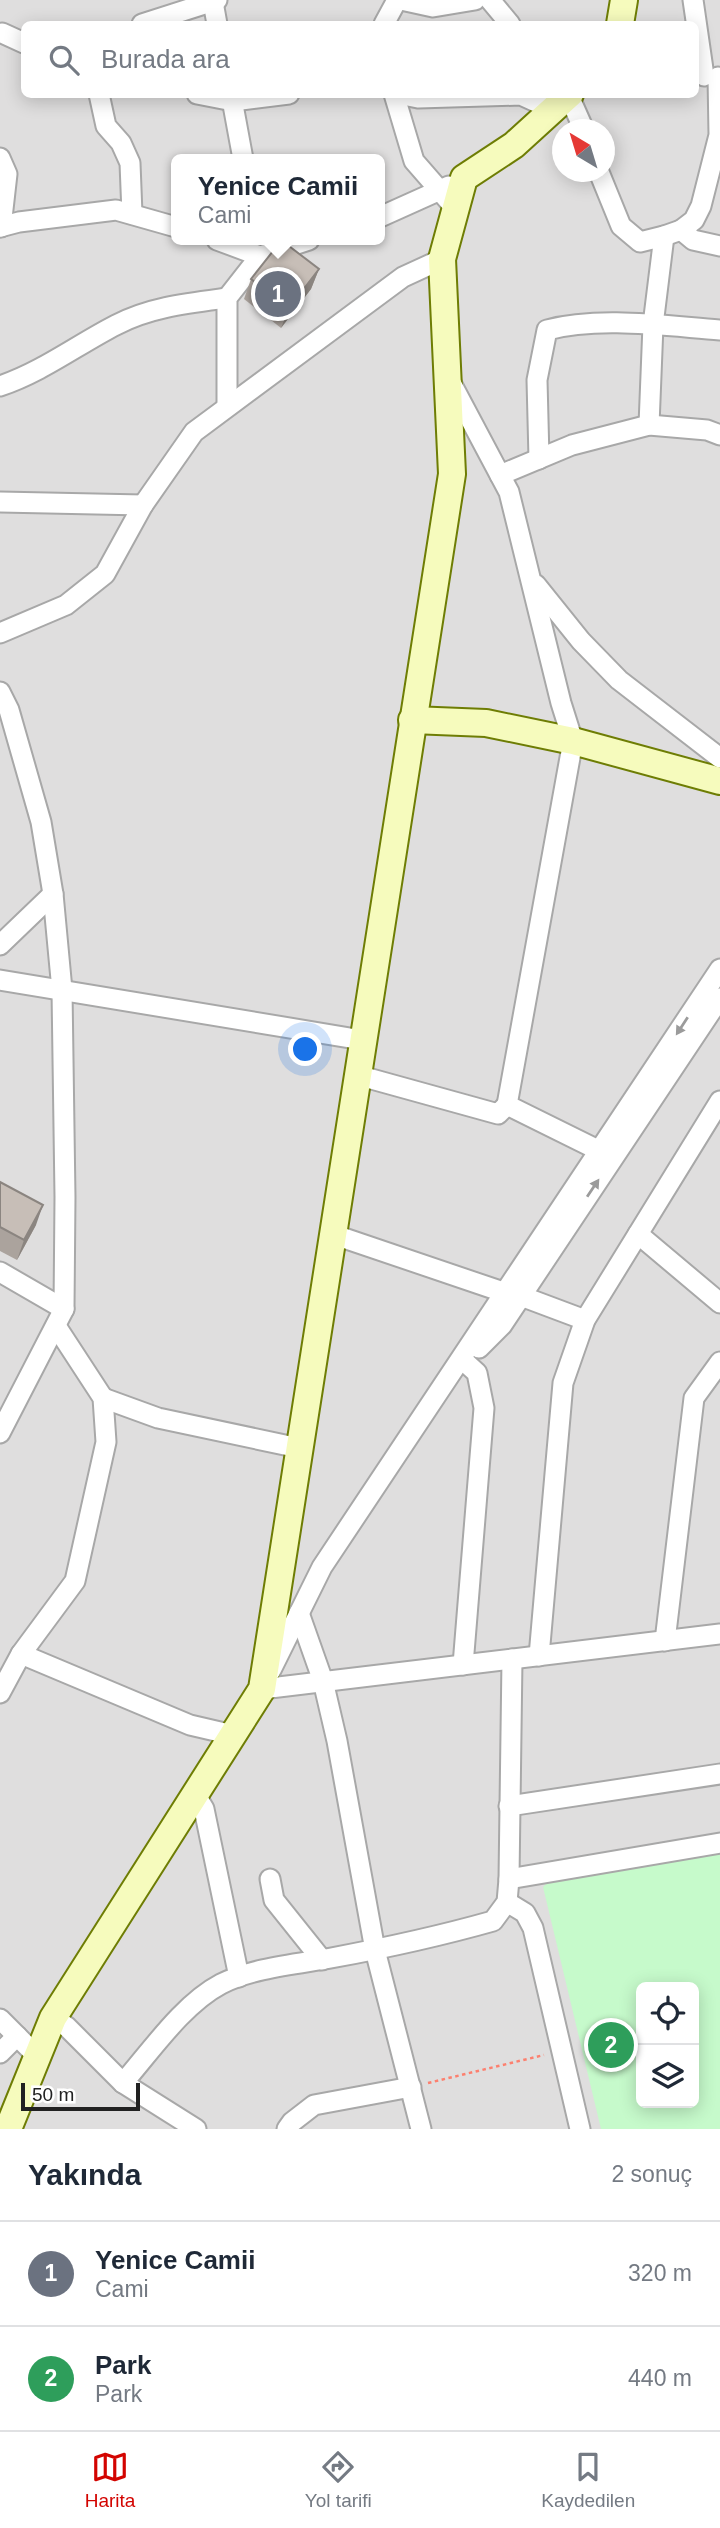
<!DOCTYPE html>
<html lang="tr">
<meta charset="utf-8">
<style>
:root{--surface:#fff;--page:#f6f6f7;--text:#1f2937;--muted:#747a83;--line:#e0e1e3;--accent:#d30400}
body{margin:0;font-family:Helvetica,sans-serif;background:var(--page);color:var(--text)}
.controls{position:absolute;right:21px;bottom:21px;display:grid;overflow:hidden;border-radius:10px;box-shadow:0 4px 18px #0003}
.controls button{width:63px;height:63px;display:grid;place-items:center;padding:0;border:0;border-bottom:2px solid var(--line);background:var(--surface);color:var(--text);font:35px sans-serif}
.compass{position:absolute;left:552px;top:119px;width:63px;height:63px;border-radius:50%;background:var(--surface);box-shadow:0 4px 18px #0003;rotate:322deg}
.scale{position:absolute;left:21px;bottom:18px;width:119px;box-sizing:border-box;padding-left:7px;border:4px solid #212121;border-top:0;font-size:19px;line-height:24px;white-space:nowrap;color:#212121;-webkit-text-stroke:5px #fff;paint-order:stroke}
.you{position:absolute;left:306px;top:1050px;width:24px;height:24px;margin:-18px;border:5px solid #fff;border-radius:50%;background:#1a73e8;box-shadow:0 0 0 10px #1a73e833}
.badge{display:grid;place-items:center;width:46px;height:46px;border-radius:50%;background:var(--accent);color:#fff;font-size:23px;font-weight:700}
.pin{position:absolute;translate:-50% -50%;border:4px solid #fff;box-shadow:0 2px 7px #0006}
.popup{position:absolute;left:171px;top:154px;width:214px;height:91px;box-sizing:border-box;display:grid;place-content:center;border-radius:10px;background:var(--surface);filter:drop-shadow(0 2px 5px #0005);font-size:23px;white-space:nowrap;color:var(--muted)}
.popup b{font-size:26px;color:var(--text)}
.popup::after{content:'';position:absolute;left:50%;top:100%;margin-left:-14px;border:14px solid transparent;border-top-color:var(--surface)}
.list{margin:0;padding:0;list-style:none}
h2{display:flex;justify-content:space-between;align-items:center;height:91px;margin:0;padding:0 28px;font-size:30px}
h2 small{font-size:23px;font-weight:400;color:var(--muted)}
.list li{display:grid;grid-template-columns:46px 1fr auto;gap:21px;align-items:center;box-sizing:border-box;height:105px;padding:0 28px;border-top:2px solid var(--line)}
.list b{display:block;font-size:26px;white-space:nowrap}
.list p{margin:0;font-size:23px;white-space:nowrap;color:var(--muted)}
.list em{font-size:23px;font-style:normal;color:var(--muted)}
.icon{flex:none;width:38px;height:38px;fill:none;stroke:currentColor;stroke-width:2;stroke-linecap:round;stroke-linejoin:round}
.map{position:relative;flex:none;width:720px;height:2129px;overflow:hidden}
.search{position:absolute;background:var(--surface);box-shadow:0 4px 18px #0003;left:21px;right:21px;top:21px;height:77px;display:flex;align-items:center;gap:18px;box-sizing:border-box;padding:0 24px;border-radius:10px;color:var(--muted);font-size:26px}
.sheet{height:301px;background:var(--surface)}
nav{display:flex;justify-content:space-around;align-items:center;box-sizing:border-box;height:98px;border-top:2px solid var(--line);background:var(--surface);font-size:19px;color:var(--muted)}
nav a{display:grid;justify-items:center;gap:4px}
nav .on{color:var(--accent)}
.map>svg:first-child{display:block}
.residential{fill:#dfdede;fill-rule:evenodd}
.park{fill:#c6facb;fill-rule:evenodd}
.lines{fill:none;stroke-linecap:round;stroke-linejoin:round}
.street-casing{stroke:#a8a8a8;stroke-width:23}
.secondary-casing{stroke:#6e7d04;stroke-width:30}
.path{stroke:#fc806f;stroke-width:2.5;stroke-dasharray:3.5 3.5;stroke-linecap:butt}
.street{stroke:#fff;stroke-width:19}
.secondary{stroke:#f6fbbd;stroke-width:26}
.wall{fill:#aba39d}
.shaded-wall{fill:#8b8580}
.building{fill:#c7beb7;stroke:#8b8580;stroke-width:2}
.oneway{fill:#9b9b9b}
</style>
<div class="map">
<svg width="720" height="2129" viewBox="0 0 720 2129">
<rect width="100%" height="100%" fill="#f2efe8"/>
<path class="residential" d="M0,0H720V2129H0ZM24,24H696V94H24ZM562,130H604V172H562ZM176,159H380V240H176ZM641,1987H694V2103H641Z"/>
<path class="park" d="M720,1854V2129H601L543,1887L554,1876ZM641,1987H694V2103H641Z"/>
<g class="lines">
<g class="street-casing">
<g id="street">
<polyline points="401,0 433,7 475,0"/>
<polyline points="490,0 510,24"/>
<polyline points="693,0 704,76"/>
<polyline points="213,2 217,24"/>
<polyline points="142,24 217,0"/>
<polyline points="384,24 397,0"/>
<polyline points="2,33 24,43"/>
<polyline points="99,94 106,126 121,143 130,163 132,214"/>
<polyline points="197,94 233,101 289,94"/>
<polyline points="231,94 243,159"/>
<polyline points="394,94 414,161 455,208"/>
<polyline points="398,94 418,98 521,95 554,110"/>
<polyline points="569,96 584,130"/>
<polyline points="0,158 7,174 1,227"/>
<polyline points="599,172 621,226 640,242 664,236 653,325 649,425"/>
<polyline points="380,217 449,186"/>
<polyline points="0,227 19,222 116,210 176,227"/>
<polyline points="681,230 693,240 720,246"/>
<polyline points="664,236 681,230 694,220 701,206 719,135 718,77"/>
<polyline points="217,240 260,256"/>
<polyline points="450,381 509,492 561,703 573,741 507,1105 600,1151"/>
<path d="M0,386C42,372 77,345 116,325C150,307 189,303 227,298"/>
<polyline points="227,406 227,298 260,256 309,240"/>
<path d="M539,459L537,380L547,330C599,316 666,326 720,330"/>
<polyline points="500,475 572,445 649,425 707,430 720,435"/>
<polyline points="0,502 143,505"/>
<polyline points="536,585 581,641 619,680 720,758"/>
<polyline points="0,633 66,605 105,574 143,505 194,432 403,277 442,259"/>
<polyline points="0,692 9,710 41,822 53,894 62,990 65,1197 64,1309 0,1433"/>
<polyline points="0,945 53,894"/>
<polyline points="0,980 362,1040"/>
<polyline points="357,1075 498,1114 507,1105"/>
<polyline points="332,1234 506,1293 521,1296 585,1320"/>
<polyline points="638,1234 720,1303"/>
<polyline points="0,1272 64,1309"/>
<polyline points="479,1348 502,1325 720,998"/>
<polyline points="103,1398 158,1418 299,1448"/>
<polyline points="299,1613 323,1681 337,1741 375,1950 421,2129"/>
<polyline points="665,1641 694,1398 720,1362"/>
<polyline points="21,1654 190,1725 233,1735"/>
<polyline points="539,1656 563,1383 585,1320 720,1101"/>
<polyline points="463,1665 484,1408 477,1373 465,1362"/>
<polyline points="270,1672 322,1567 720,969"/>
<polyline points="262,1689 720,1634"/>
<polyline points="0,1693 21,1654 75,1581 106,1442 103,1398 56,1326"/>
<polyline points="195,1794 204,1809 239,1977"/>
<polyline points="509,1806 720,1774"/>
<polyline points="270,1879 274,1900 322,1960"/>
<polyline points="509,1879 720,1843"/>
<polyline points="507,1902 525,1913 533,1928 580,2129"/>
<polyline points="53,2018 66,2026 123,2083 196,2129"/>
<polyline points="0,2019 37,2056"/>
<polyline points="0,2053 17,2036"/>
<path d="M123,2083C151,2051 183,2004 221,1984C252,1968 297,1964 331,1958C385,1948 440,1936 493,1921L507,1902L509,1879L512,1659"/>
<polyline points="287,2129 292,2122 314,2105 411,2087"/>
</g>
</g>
<g class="secondary-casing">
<g id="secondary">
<polyline points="620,24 624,0"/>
<polyline points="412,720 486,723 573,741 720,781"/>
<polyline points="8,2129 53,2018 262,1689 452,474 442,259 464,178 514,145 570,94"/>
</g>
</g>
<polyline class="path" points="428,2083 544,2055"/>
<use href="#street" class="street"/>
<use href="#secondary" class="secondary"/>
</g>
<g class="wall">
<polygon points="319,269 311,289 281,328 244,299 251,279"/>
<polygon points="0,1182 36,1225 17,1260 0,1251"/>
</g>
<g class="shaded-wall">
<polygon points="319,269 311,289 281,328 289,308"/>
<polygon points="43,1205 36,1225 17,1260 24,1240"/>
</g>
<g class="building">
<polygon points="285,243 319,269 289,308 251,279 277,246"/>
<polygon points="0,1182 43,1205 24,1240 0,1227"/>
</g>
<defs><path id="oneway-solid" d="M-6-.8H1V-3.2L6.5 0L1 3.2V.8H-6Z" transform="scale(1.75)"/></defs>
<g class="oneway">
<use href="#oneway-solid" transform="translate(682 1026) rotate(123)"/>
<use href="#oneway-solid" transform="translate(593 1188) rotate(-56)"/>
</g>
</svg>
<div class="controls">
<button><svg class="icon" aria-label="locate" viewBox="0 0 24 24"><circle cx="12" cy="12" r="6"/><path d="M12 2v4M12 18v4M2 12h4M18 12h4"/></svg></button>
<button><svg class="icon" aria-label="layers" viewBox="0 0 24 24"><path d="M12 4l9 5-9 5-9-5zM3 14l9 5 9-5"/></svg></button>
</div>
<svg class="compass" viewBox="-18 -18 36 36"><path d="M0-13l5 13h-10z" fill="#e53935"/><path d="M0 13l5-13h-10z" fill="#747a83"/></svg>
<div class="scale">50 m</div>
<div class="you"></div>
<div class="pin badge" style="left:278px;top:294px;background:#6b7280">1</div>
<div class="popup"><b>Yenice Camii</b>Cami</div>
<div class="pin badge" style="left:611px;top:2045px;background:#2e9e5b">2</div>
<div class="search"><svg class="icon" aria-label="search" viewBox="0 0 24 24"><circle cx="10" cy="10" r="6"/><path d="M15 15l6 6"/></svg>Burada ara</div>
</div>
<section class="sheet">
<h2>Yakında<small>2 sonuç</small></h2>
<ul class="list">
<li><span class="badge" style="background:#6b7280">1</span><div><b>Yenice Camii</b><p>Cami</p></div><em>320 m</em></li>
<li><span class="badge" style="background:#2e9e5b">2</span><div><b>Park</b><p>Park</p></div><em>440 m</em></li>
</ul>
</section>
<nav>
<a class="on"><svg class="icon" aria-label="map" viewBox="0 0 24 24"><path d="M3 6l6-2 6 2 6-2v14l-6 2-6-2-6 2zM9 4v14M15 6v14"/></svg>Harita</a>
<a><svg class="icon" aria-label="directions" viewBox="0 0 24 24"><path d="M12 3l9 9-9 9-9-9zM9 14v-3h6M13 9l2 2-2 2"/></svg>Yol tarifi</a>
<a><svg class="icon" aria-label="saved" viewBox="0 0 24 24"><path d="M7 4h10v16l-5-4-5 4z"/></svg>Kaydedilen</a>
</nav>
